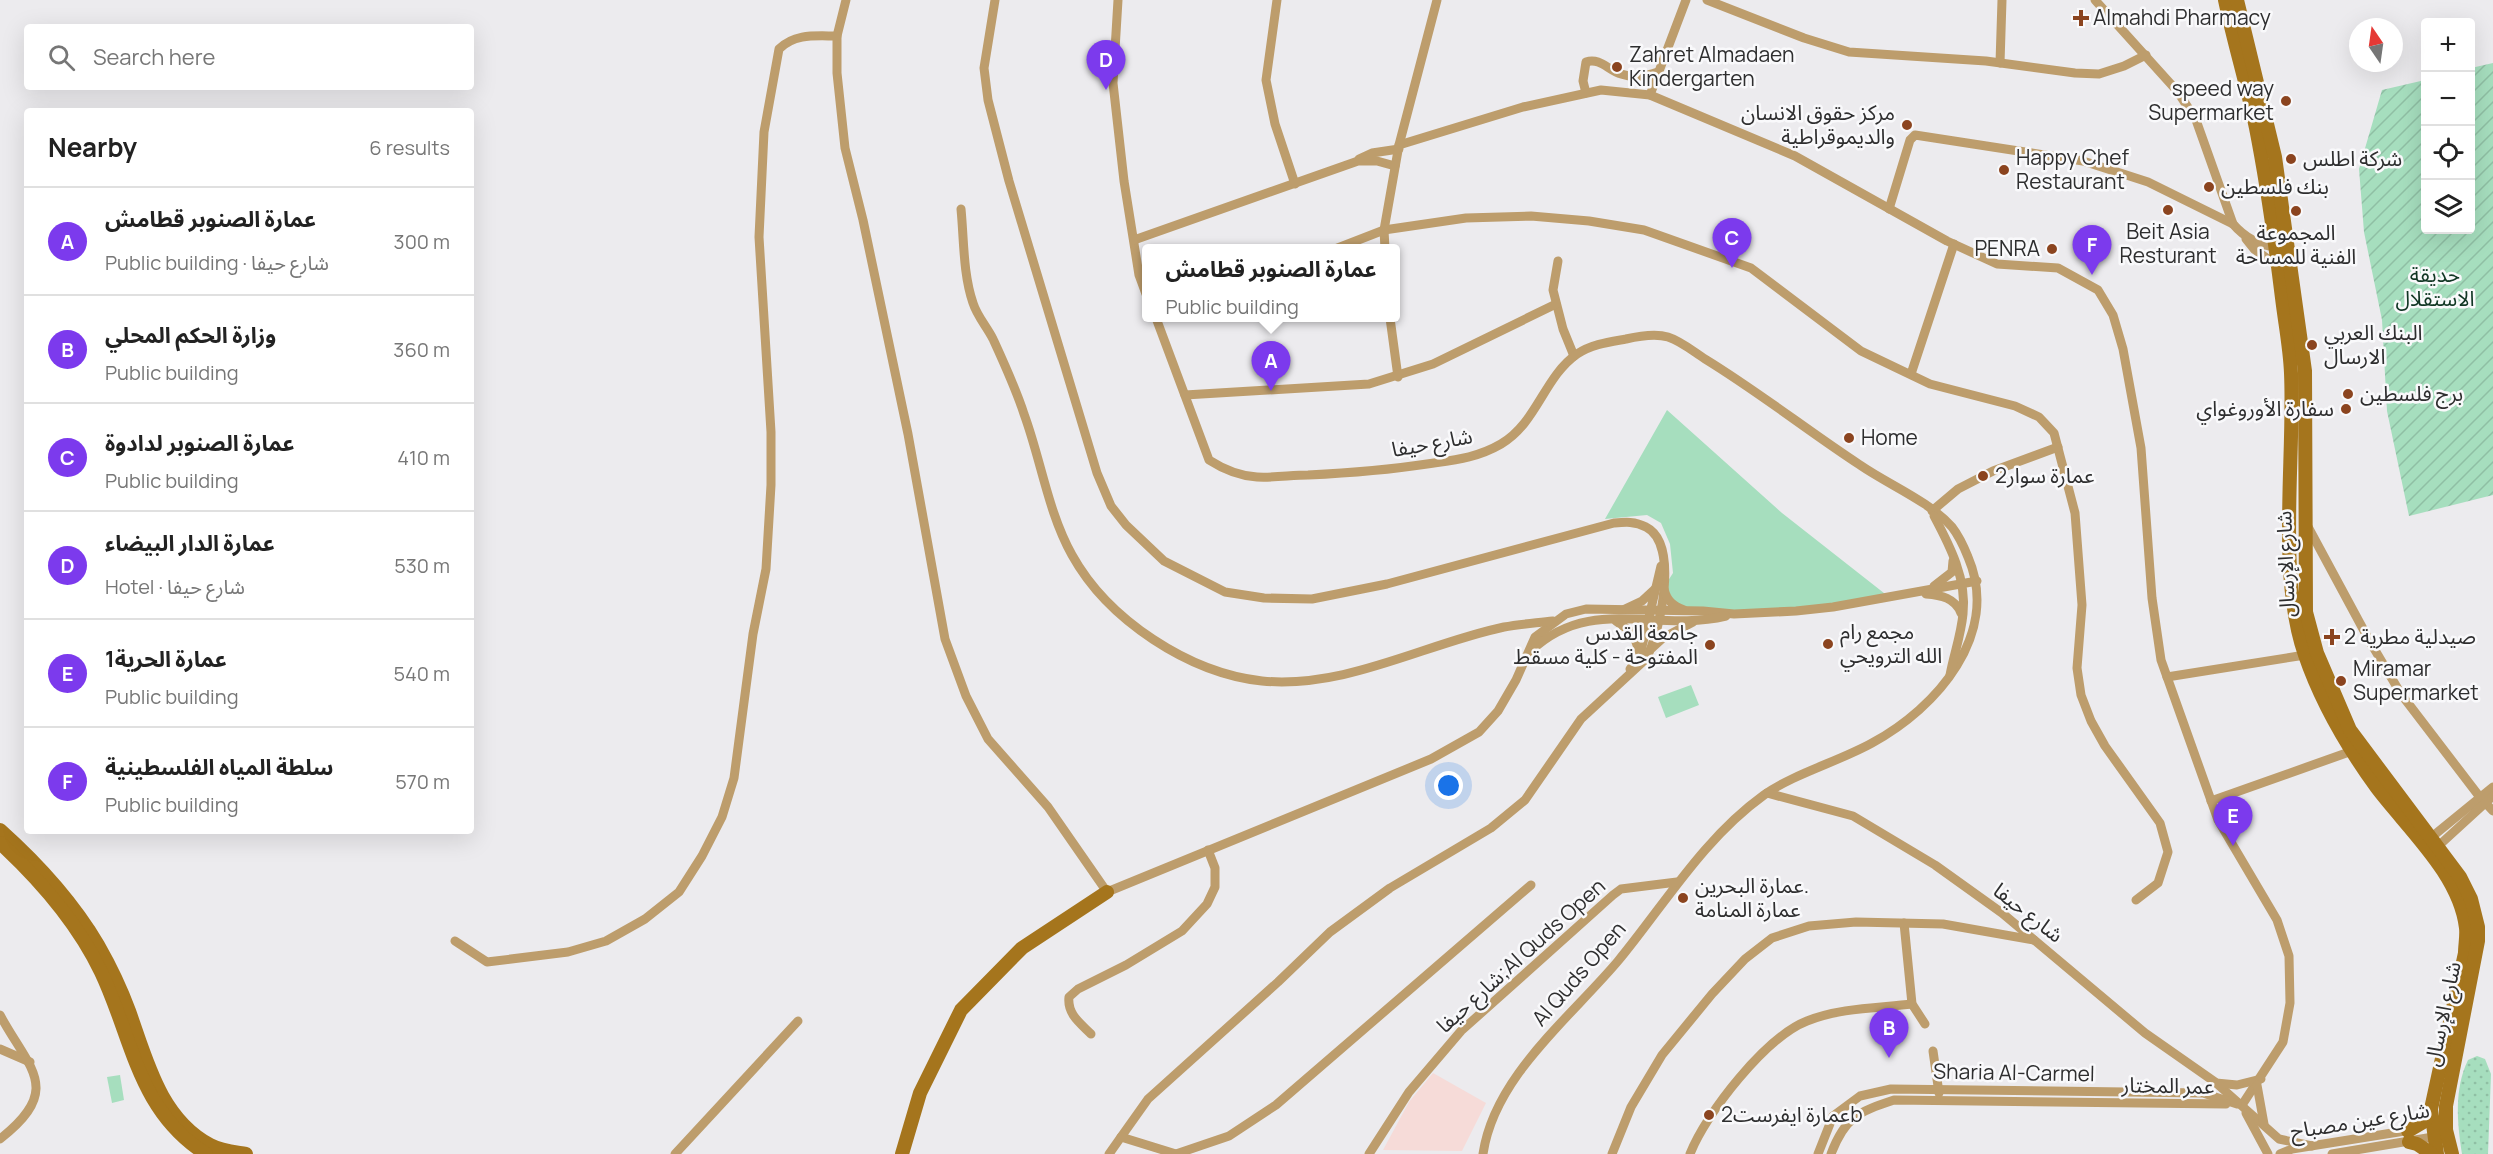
<!DOCTYPE html>
<meta charset="utf-8">
<style>
:root{--surface:#fff;--page:#f2f2f2;--text:#222;--muted:#767676;--line:#e0e0e0;--accent:#7c3aed}
body{margin:0;font-family:Manrope,"Noto Sans Arabic",sans-serif;background:var(--page);color:var(--text)}
.controls{position:absolute;right:18px;top:18px;display:grid;overflow:hidden;border-radius:6px;box-shadow:0 6px 24px #0002}
.controls button{width:54px;height:54px;display:grid;place-items:center;padding:0;border:0;border-bottom:2px solid var(--line);background:var(--surface);color:var(--text);font:30px sans-serif}
.compass{position:absolute;left:2349px;top:18px;width:54px;height:54px;border-radius:50%;background:var(--surface);box-shadow:0 6px 24px #0002;rotate:347deg}
.you{position:absolute;left:1449px;top:786px;width:21px;height:21px;margin:-15px;border:4px solid #fff;border-radius:50%;background:#1a73e8;box-shadow:0 0 0 9px #1a73e833}
.badge{display:grid;place-items:center;width:39px;height:39px;border-radius:50%;background:var(--accent);color:#fff;font-size:20px;font-weight:700}
.pin{position:absolute;translate:-50% -50px;filter:drop-shadow(0 2px 3px #0008)}
.pin::after{content:'';position:absolute;top:32px;width:21px;height:18px;background:inherit;clip-path:polygon(0 0,100% 0,50% 100%)}
.popup{position:absolute;left:1142px;top:244px;width:258px;height:78px;box-sizing:border-box;display:grid;place-content:center;border-radius:6px;background:var(--surface);filter:drop-shadow(0 2px 4px #0005);font-size:20px;white-space:nowrap;color:var(--muted)}
.popup b{font-size:22px;color:var(--text)}
.popup::after{content:'';position:absolute;left:50%;top:100%;margin-left:-12px;border:12px solid transparent;border-top-color:var(--surface)}
.list{margin:0;padding:0;list-style:none}
h2{display:flex;justify-content:space-between;align-items:center;height:78px;margin:0;padding:0 24px;font-size:26px}
h2 small{font-size:20px;font-weight:400;color:var(--muted)}
.list li{display:grid;grid-template-columns:39px 1fr auto;gap:18px;align-items:center;box-sizing:border-box;height:108px;padding:0 24px;border-top:2px solid var(--line)}
.list b{display:block;font-size:22px;white-space:nowrap}
.list p{margin:0;font-size:20px;white-space:nowrap;color:var(--muted)}
.list em{font-size:20px;font-style:normal;color:var(--muted)}
.icon{flex:none;width:33px;height:33px;fill:none;stroke:currentColor;stroke-width:2;stroke-linecap:round;stroke-linejoin:round}
.map{position:relative;flex:none;width:2493px;height:1154px;overflow:hidden}
.search{position:absolute;background:var(--surface);box-shadow:0 6px 24px #0002;left:24px;top:24px;width:450px;height:66px;display:flex;align-items:center;gap:15px;box-sizing:border-box;padding:0 21px;border-radius:6px;color:var(--muted);font-size:22px}
.panel{position:absolute;background:var(--surface);box-shadow:0 6px 24px #0002;left:24px;top:108px;width:450px;height:726px;border-radius:6px}
.map>svg:first-child{display:block}
.education{fill:#f6dbd8}
.grass{fill:url(#grass-dots)}
.park{fill:#a6debe}
.garden{fill:url(#garden-furrows)}
.lines{fill:none;stroke-linecap:round;stroke-linejoin:round}
.street{stroke:#bd9d6c;stroke-width:9}
.secondary{stroke:#a5751d;stroke-width:14}
.poi-dot{fill:#8b441f;stroke:#f9f9fb;stroke-width:2}
.labels{text-anchor:middle;stroke-width:5;stroke-linejoin:round;paint-order:stroke}
.poi-label{font-size:21px;fill:#2e2e2f;stroke:#f9f9fb;text-anchor:start}
.park-label{font-size:21px;fill:#113724;stroke:#f9f9fb}
.street-label{font-size:21px;fill:#2e2e2f;stroke:#f9f9fb}
</style>
<div class="map">
<svg width="2493" height="1154" viewBox="0 0 2493 1154">
<defs>
<pattern id="grass-dots" width="8" height="8" patternUnits="userSpaceOnUse" patternTransform="scale(1.5)"><rect width="8" height="8" fill="#a6debe"/><path d="M2 2h.1M6 6h.1" fill="none" stroke="#8fbfa4" stroke-width="1.8" stroke-linecap="round"/></pattern>
<pattern id="garden-furrows" width="10" height="10" patternUnits="userSpaceOnUse" patternTransform="scale(1.5)"><rect width="10" height="10" fill="#a6debe"/><path d="M-1 1l2-2M0 10L10 0M9 11l2-2" fill="none" stroke="#8fbfa4"/></pattern>
</defs>
<rect width="100%" height="100%" fill="#ecebee"/>
<polygon class="education" points="1433,1073 1486,1103 1462,1151 1383,1150 1409,1102"/>
<path class="grass" d="M2477,1056L2485,1059L2491,1074L2488,1154H2462C2457,1123 2454,1089 2468,1060Z"/>
<g class="park">
<polygon points="1667,410 1782,513 1889,597 1817,609 1686,611 1665,594 1664,587 1673,573 1670,544 1661,523 1647,515 1605,519"/>
<polygon points="1691,685 1699,705 1666,718 1658,697"/>
<polygon points="120,1075 124,1100 112,1103 107,1077"/>
</g>
<polygon class="garden" points="2493,63 2493,495 2409,516 2387,411 2382,320 2364,232 2359,169 2382,90 2425,80 2426,230 2470,230 2471,68"/>
<g class="lines">
<g class="street">
<polyline points="846,0 837,36 837,73 845,148 863,220 908,434 945,639 966,696 988,739 1048,807 1107,892 1431,759 1479,732 1498,711 1516,680 1535,637 1566,614 1586,609 1703,611 1734,614 1796,611 1833,607 1977,581"/>
<path d="M995,0L984,68L988,100L1009,181L1097,473L1111,506L1126,525L1164,561L1225,592L1264,598L1312,599L1387,584L1614,523C1625,522 1635,521 1646,527C1680,544 1660,633 1646,659L1581,719L1525,800L1491,828L1390,888L1330,932L1278,982L1148,1099L1121,1137"/>
<polyline points="1118,0 1113,83 1124,181 1139,275 1146,294"/>
<polyline points="1277,0 1266,80 1275,124 1295,184"/>
<polyline points="1707,0 1804,38 1849,52 1986,61 2075,73 2099,74 2124,66 2146,55"/>
<path d="M2095,0L2178,92L2196,120L2233,224C2245,238 2258,245 2276,247"/>
<polyline points="2000,63 2002,0"/>
<path d="M1586,93L1583,81L1586,62C1600,57 1609,71 1621,74C1633,78 1647,76 1658,72"/>
<polyline points="1650,95 1686,0"/>
<polyline points="1399,145 1523,107 1601,90 1650,95 1795,156 1947,241 1997,264 2058,268 2098,290 2113,315 2123,349 2141,448 2152,598 2161,660 2218,820 2277,920 2289,956 2290,1003 2283,1042 2242,1105"/>
<polyline points="1359,159 1372,153 1399,149"/>
<path d="M961,209C964,240 963,274 973,303C977,316 987,327 993,339C1004,363 1016,389 1024,414C1041,460 1048,512 1072,555C1108,620 1189,673 1262,681C1346,689 1424,644 1504,627C1520,624 1537,623 1553,621"/>
<polyline points="1889,209 1910,140 1915,135 2083,161 2148,182 2233,224"/>
<polyline points="2246,239 2254,249 2279,267"/>
<polyline points="1134,240 1358,161 1377,161 1395,166"/>
<polyline points="1335,249 1384,230 1466,218 1531,216 1589,221 1644,230 1751,268 1861,351 1930,384 2015,406 2039,417 2054,433 2075,513 2082,605 2077,668 2081,695 2091,721 2105,746 2160,823 2168,852 2158,883 2136,900"/>
<polyline points="1385,249 1384,230 1399,145 1437,0"/>
<polyline points="1558,261 1553,290 1563,329 1574,356"/>
<path d="M1156,318L1209,460C1223,469 1240,476 1257,477C1274,478 1292,475 1308,475C1349,473 1388,470 1427,464C1454,460 1477,458 1501,444C1537,423 1544,377 1577,354C1592,344 1609,342 1626,339C1639,336 1655,333 1668,337C1681,341 1694,352 1705,359C1759,392 1808,431 1860,465C1889,485 1929,501 1952,527C1959,536 1964,547 1968,557C2001,634 1937,708 1872,743C1840,761 1793,774 1764,795C1703,839 1665,904 1618,961C1570,1018 1494,1077 1483,1154"/>
<polyline points="1390,318 1398,377"/>
<polyline points="1911,374 1954,244"/>
<polyline points="1185,395 1369,384 1433,364 1556,304"/>
<polyline points="1932,511 1958,489 1993,471 2058,447"/>
<path d="M1934,516C1950,546 1967,579 1963,614C1961,635 1954,654 1950,675"/>
<polyline points="2307,525 2369,640 2401,694 2479,796 2493,811"/>
<polyline points="1934,586 1952,572 1953,561"/>
<path d="M1664,589C1667,601 1673,606 1684,610"/>
<path d="M1926,594C1941,595 1955,598 1961,613"/>
<polyline points="1625,609 1642,601 1655,589"/>
<polyline points="1616,621 1633,633 1639,651"/>
<polyline points="1652,648 1663,638 1693,622"/>
<path d="M1531,651C1590,595 1655,633 1726,616"/>
<polyline points="1630,669 1640,655 1661,566"/>
<polyline points="2167,677 2305,655"/>
<polyline points="1767,793 1853,816 1935,865 2002,913 2145,1033 2215,1082 2279,1139 2312,1146"/>
<polyline points="2211,801 2352,751"/>
<polyline points="2428,840 2493,787"/>
<polyline points="2435,849 2493,796"/>
<polyline points="1904,923 1912,1004 1925,1024"/>
<path d="M455,941L487,962L568,952L606,941L645,919L679,892L702,856L722,817L734,778L753,634L766,569L771,485V432L759,237L764,132L779,49C795,33 816,36 837,36"/>
<path d="M0,1015C29,1069 64,1089 0,1139"/>
<path d="M1091,1034C1080,1023 1067,1014 1069,997L1078,989L1126,965L1182,931L1207,904L1215,887V868L1208,850"/>
<polyline points="0,1049 30,1062"/>
<polyline points="1933,1051 1939,1093"/>
<polyline points="2216,1083 2237,1085 2261,1079"/>
<polyline points="2257,1085 2264,1124"/>
<polyline points="2246,1113 2268,1154"/>
<polyline points="675,1154 798,1021"/>
<polyline points="1109,1154 1121,1137 1176,1154"/>
<polyline points="1176,1154 1229,1136 1276,1105 1531,885"/>
<polyline points="1369,1154 1409,1092 1461,1031 1613,895 1621,889 1677,882"/>
<polyline points="1612,1154 1631,1107 1662,1055 1712,994 1745,959 1772,938 1809,926 1856,922 1943,924 2034,940"/>
<path d="M1690,1154C1706,1113 1766,1037 1807,1021C1839,1008 1878,1008 1912,1004"/>
<polyline points="1818,1154 1833,1116 1860,1096 1891,1089 2203,1093 2237,1104"/>
<path d="M1831,1154C1845,1117 1858,1112 1894,1100L2226,1104"/>
<polyline points="2280,1154 2292,1149 2411,1130"/>
<polyline points="2332,1154 2439,1136"/>
</g>
<g class="secondary">
<path d="M2225,0C2234,43 2247,85 2256,128C2267,184 2275,241 2282,298C2285,323 2290,348 2291,373C2295,459 2277,575 2305,655C2321,702 2348,748 2377,788C2408,829 2460,875 2466,928C2467,936 2465,945 2465,953L2431,1109L2437,1154"/>
<polyline points="2237,0 2275,157 2305,371 2306,612 2317,653 2350,730 2460,877 2471,899 2478,927 2478,941 2446,1106 2446,1130 2452,1154"/>
<path d="M0,830C38,864 72,901 98,945C110,966 121,989 129,1011C147,1061 160,1118 210,1145C221,1151 234,1152 246,1154"/>
<path d="M0,843C40,880 77,922 101,972C133,1039 137,1110 206,1154"/>
<polyline points="2408,1131 2425,1121 2431,1109"/>
<polyline points="2409,1142 2417,1144 2432,1154"/>
<polyline points="902,1154 920,1093 961,1010 1022,948 1107,892"/>
</g>
</g>
<g class="poi-dot">
<path d="M2078 9h6v6h6v6h-6v6h-6v-6h-6v-6h6z"/>
<circle cx="1617" cy="67" r="6"/>
<circle cx="2286" cy="101" r="6"/>
<circle cx="1907" cy="125" r="6"/>
<circle cx="2291" cy="159" r="6"/>
<circle cx="2004" cy="170" r="6"/>
<circle cx="2209" cy="187" r="6"/>
<circle cx="2168" cy="210" r="6"/>
<circle cx="2296" cy="211" r="6"/>
<circle cx="2052" cy="249" r="6"/>
<circle cx="2312" cy="345" r="6"/>
<circle cx="2348" cy="394" r="6"/>
<circle cx="2346" cy="409" r="6"/>
<circle cx="1849" cy="438" r="6"/>
<circle cx="1983" cy="476" r="6"/>
<path d="M2329 628h6v6h6v6h-6v6h-6v-6h-6v-6h6z"/>
<circle cx="1828" cy="644" r="6"/>
<circle cx="1710" cy="645" r="6"/>
<circle cx="2341" cy="681" r="6"/>
<circle cx="1683" cy="898" r="6"/>
<circle cx="1709" cy="1115" r="6"/>
</g>
<g class="labels">
<g class="poi-label">
<text x="2093" y="25">Almahdi Pharmacy</text>
<text x="1629" y="62">Zahret Almadaen<tspan x="1629" dy="24">Kindergarten</tspan></text>
<text x="2274" y="96" text-anchor="end">speed way<tspan x="2274" dy="24">Supermarket</tspan></text>
<text x="1895" y="120" text-anchor="end">مركز حقوق الانسان<tspan x="1895" dy="24">والديموقراطية</tspan></text>
<text x="2016" y="165">Happy Chef<tspan x="2016" dy="24">Restaurant</tspan></text>
<text x="2303" y="166">شركة اطلس</text>
<text x="2221" y="194">بنك فلسطين</text>
<text x="2168" y="239" text-anchor="middle">Beit Asia<tspan x="2168" dy="24">Resturant</tspan></text>
<text x="2296" y="240" text-anchor="middle">المجموعة<tspan x="2296" dy="24">الفنية للمساحة</tspan></text>
<text x="2040" y="256" text-anchor="end">PENRA</text>
<text x="2324" y="340">البنك العربي<tspan x="2324" dy="24">الارسال</tspan></text>
<text x="2360" y="401">برج فلسطين</text>
<text x="2334" y="416" text-anchor="end">سفارة الأوروغواي</text>
<text x="1861" y="445">Home</text>
<text x="1995" y="483">عمارة سوار2</text>
<text x="1840" y="639">مجمع رام<tspan x="1840" dy="24">الله الترويحي</tspan></text>
<text x="1698" y="640" text-anchor="end">جامعة القدس<tspan x="1698" dy="24">المفتوحة - كلية مسقط</tspan></text>
<text x="2344" y="644">صيدلية مطرية 2</text>
<text x="2353" y="676">Miramar<tspan x="2353" dy="24">Supermarket</tspan></text>
<text x="1695" y="893">عمارة البحرين.<tspan x="1695" dy="24">عمارة المنامة</tspan></text>
<text x="1721" y="1122">عمارة ايفرست2b</text>
</g>
<g class="park-label">
<text x="2435" y="282">حديقة<tspan x="2435" dy="24">الاستقلال</tspan></text>
</g>
<g class="street-label">
<text transform="translate(1432 443) rotate(-10)" y="7">شارع حيفا</text>
<text transform="translate(2286 564) rotate(-92)" y="7">شارع الإرسال</text>
<text transform="translate(2028 913) rotate(38)" y="7">شارع حيفا</text>
<text transform="translate(1521 956) rotate(-42)" y="7">شارع حيفا;Al Quds Open</text>
<text transform="translate(1579 974) rotate(-49)" y="7">Al Quds Open</text>
<text transform="translate(2443 1014) rotate(-78)" y="7">شارع الإرسال</text>
<text transform="translate(2014 1073) rotate(1)" y="7">Sharia Al-Carmel</text>
<text transform="translate(2168 1086) rotate(1)" y="7">عمر المختار</text>
<text transform="translate(2360 1121) rotate(-9)" y="7">شارع عين مصباح</text>
</g>
</g>
</svg>
<div class="controls">
<button>+</button>
<button>−</button>
<button><svg class="icon" aria-label="locate" viewBox="0 0 24 24"><circle cx="12" cy="12" r="6"/><path d="M12 2v4M12 18v4M2 12h4M18 12h4"/></svg></button>
<button><svg class="icon" aria-label="layers" viewBox="0 0 24 24"><path d="M12 4l9 5-9 5-9-5zM3 14l9 5 9-5"/></svg></button>
</div>
<svg class="compass" viewBox="-18 -18 36 36"><path d="M0-13l5 13h-10z" fill="#e53935"/><path d="M0 13l5-13h-10z" fill="#767676"/></svg>
<div class="you"></div>
<div class="pin badge" style="left:1271px;top:391px">A</div>
<div class="popup"><b>عمارة الصنوبر قطامش</b>Public building</div>
<div class="pin badge" style="left:1889px;top:1058px">B</div>
<div class="pin badge" style="left:1732px;top:268px">C</div>
<div class="pin badge" style="left:1106px;top:90px">D</div>
<div class="pin badge" style="left:2233px;top:846px">E</div>
<div class="pin badge" style="left:2092px;top:275px">F</div>
<div class="search"><svg class="icon" aria-label="search" viewBox="0 0 24 24"><circle cx="10" cy="10" r="6"/><path d="M15 15l6 6"/></svg>Search here</div>
<section class="panel">
<h2>Nearby<small>6 results</small></h2>
<ul class="list">
<li><span class="badge">A</span><div><b>عمارة الصنوبر قطامش</b><p>Public building · شارع حيفا</p></div><em>300 m</em></li>
<li><span class="badge">B</span><div><b>وزارة الحكم المحلي</b><p>Public building</p></div><em>360 m</em></li>
<li><span class="badge">C</span><div><b>عمارة الصنوبر لدادوة</b><p>Public building</p></div><em>410 m</em></li>
<li><span class="badge">D</span><div><b>عمارة الدار البيضاء</b><p>Hotel · شارع حيفا</p></div><em>530 m</em></li>
<li><span class="badge">E</span><div><b>عمارة الحرية1</b><p>Public building</p></div><em>540 m</em></li>
<li><span class="badge">F</span><div><b>سلطة المياه الفلسطينية</b><p>Public building</p></div><em>570 m</em></li>
</ul>
</section>
</div>
